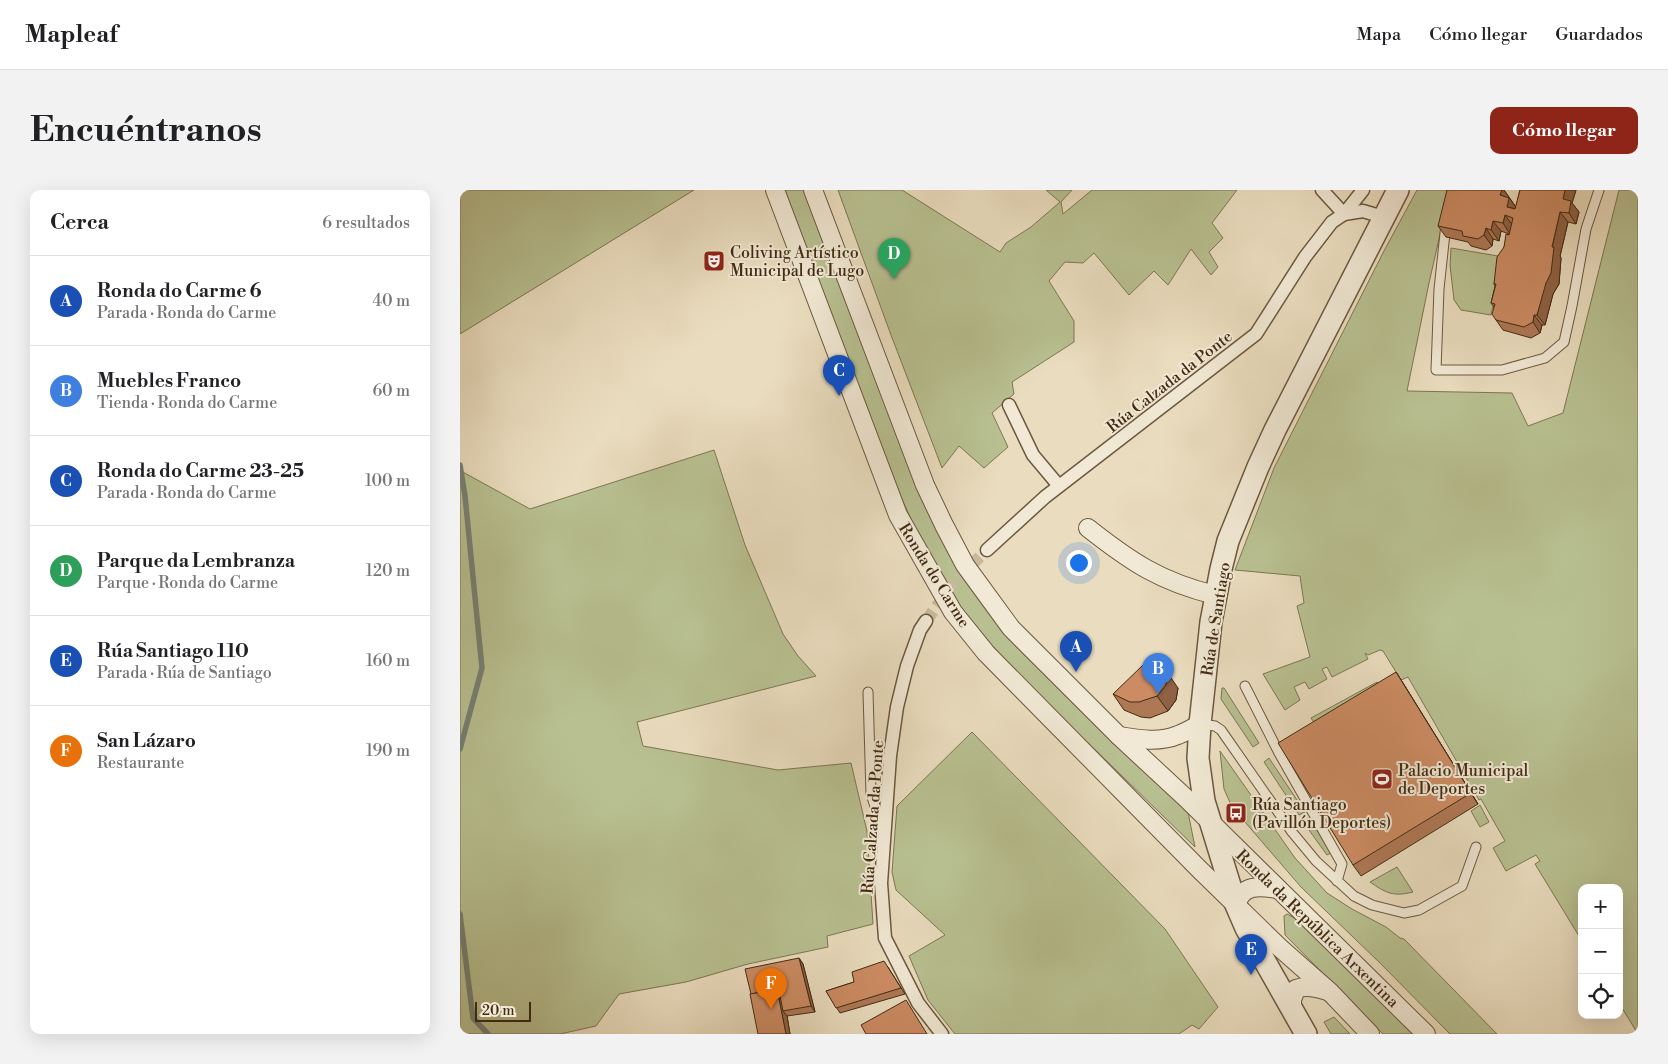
<!DOCTYPE html>
<html lang="es">
<meta charset="utf-8">
<style>
:root{--surface:#fff;--page:#f2f2f2;--text:#202124;--muted:#757577;--line:#e0e0e0;--accent:#8f2418}
body{margin:0;font-family:"Libre Bodoni",serif;background:var(--page);color:var(--text)}
.controls{position:absolute;right:15px;bottom:15px;display:grid;overflow:hidden;border-radius:10px;box-shadow:0 5px 20px #0002}
.controls button{width:45px;height:45px;display:grid;place-items:center;padding:0;border:0;border-bottom:1px solid var(--line);background:var(--surface);color:var(--text);font:25px sans-serif}
.scale{position:absolute;left:15px;bottom:12px;width:56px;box-sizing:border-box;padding-left:5px;border:2px solid #422b13;border-top:0;font-size:14px;line-height:18px;white-space:nowrap;color:#422b13;-webkit-text-stroke:4px #f1e9d5;paint-order:stroke}
.you{position:absolute;left:618px;top:372px;width:18px;height:18px;margin:-12px;border:4px solid #fff;border-radius:50%;background:#1a73e8;box-shadow:0 0 0 8px #1a73e833}
.badge{display:grid;place-items:center;width:32px;height:32px;border-radius:50%;background:var(--accent);color:#fff;font-size:16px;font-weight:700}
.pin{position:absolute;translate:-50% -41px;filter:drop-shadow(0 1px 2px #0008)}
.pin::after{content:'';position:absolute;top:26px;width:18px;height:15px;background:inherit;clip-path:polygon(0 0,100% 0,50% 100%)}
.list{margin:0;padding:0;list-style:none}
h2{display:flex;justify-content:space-between;align-items:center;height:65px;margin:0;padding:0 20px;font-size:21px}
h2 small{font-size:16px;font-weight:400;color:var(--muted)}
.list li{display:grid;grid-template-columns:32px 1fr auto;gap:15px;align-items:center;box-sizing:border-box;height:90px;padding:0 20px;border-top:1px solid var(--line)}
.list b{display:block;font-size:19px;white-space:nowrap}
.list p{margin:0;font-size:16px;white-space:nowrap;color:var(--muted)}
.list em{font-size:16px;font-style:normal;color:var(--muted)}
.icon{flex:none;width:28px;height:28px;fill:none;stroke:currentColor;stroke-width:2;stroke-linecap:round;stroke-linejoin:round}
.map{position:relative;flex:none;width:1178px;height:844px;overflow:hidden;border-radius:10px}
header{display:flex;align-items:center;gap:30px;box-sizing:border-box;height:70px;padding:0 25px;background:var(--surface);border-bottom:1px solid var(--line)}
header strong{font-size:24px}
nav{display:flex;gap:28px;margin-inline-start:auto;font-size:18px}
.intro{display:flex;align-items:center;justify-content:space-between;box-sizing:border-box;height:120px;padding:0 30px}
h1{margin:0;font-size:35px}
.button{padding:12px 22px;border-radius:10px;background:var(--accent);color:#fff;font-size:18px;font-weight:700}
main{display:flex;gap:30px;padding:0 30px}
aside{flex:1;background:var(--surface);border-radius:10px;box-shadow:0 5px 20px #0002}
.map>svg:first-child{display:block}
.green{fill:#b8c091;stroke:#7d7652}
.lines{fill:none;stroke-linecap:round;stroke-linejoin:round}
.stream{stroke:#768174;stroke-width:5.5}
.pedestrian-tunnel{stroke:#c8b99d;stroke-width:12;stroke-dasharray:12 6;stroke-linecap:butt}
.service-casing{stroke:#6c583e;stroke-width:11}
.pedestrian-casing{stroke:#6c583e;stroke-width:15}
.minor-casing{stroke:#6c583e;stroke-width:20}
.tertiary-casing{stroke:#6c583e;stroke-width:24}
.service{stroke:#f1e9d5;stroke-width:9}
.pedestrian{stroke:#f1e9d5;stroke-width:12}
.minor{stroke:#f1e9d5;stroke-width:18}
.tertiary{stroke:#f1e9d5;stroke-width:21}
.wall{fill:#af7855;stroke:#422b13}
.shaded-wall{fill:#8f6145;stroke:#422b13}
.building{fill:#cc8b63;stroke:#422b13}
.labels{text-anchor:middle;stroke-width:4;stroke-linejoin:round;paint-order:stroke}
.poi-label{font-size:16px;fill:#422b13;stroke:#f1e9d5;text-anchor:start}
.street-label{font-size:16px;fill:#422b13;stroke:#f1e9d5}
</style>
<header>
<strong>Mapleaf</strong>
<nav><a>Mapa</a><a>Cómo llegar</a><a>Guardados</a></nav>
</header>
<div class="intro"><h1>Encuéntranos</h1><a class="button">Cómo llegar</a></div>
<main>
<aside>
<h2>Cerca<small>6 resultados</small></h2>
<ul class="list">
<li><span class="badge" style="background:#1a4fb4">A</span><div><b>Ronda do Carme 6</b><p>Parada · Ronda do Carme</p></div><em>40 m</em></li>
<li><span class="badge" style="background:#3f7fe0">B</span><div><b>Muebles Franco</b><p>Tienda · Ronda do Carme</p></div><em>60 m</em></li>
<li><span class="badge" style="background:#1a4fb4">C</span><div><b>Ronda do Carme 23-25</b><p>Parada · Ronda do Carme</p></div><em>100 m</em></li>
<li><span class="badge" style="background:#2e9e5b">D</span><div><b>Parque da Lembranza</b><p>Parque · Ronda do Carme</p></div><em>120 m</em></li>
<li><span class="badge" style="background:#1a4fb4">E</span><div><b>Rúa Santiago 110</b><p>Parada · Rúa de Santiago</p></div><em>160 m</em></li>
<li><span class="badge" style="background:#e8710a">F</span><div><b>San Lázaro</b><p>Restaurante</p></div><em>190 m</em></li>
</ul>
</aside>
<div class="map">
<svg width="1178" height="844" viewBox="0 0 1178 844">
<rect width="100%" height="100%" fill="#eaddbf"/>
<filter id="stains"><feTurbulence type="fractalNoise" baseFrequency=".004" numOctaves="4"/><feColorMatrix values="0 0 0 0 .2 0 0 0 0 .09 0 0 0 0 .02 0 0 0 .5 -.17"/></filter>
<radialGradient id="worn" r=".72"><stop offset=".6" stop-color="#630" stop-opacity="0"/><stop offset="1" stop-color="#630" stop-opacity=".3"/></radialGradient>
<g class="green">
<polygon points="0,0 234,0 0,144"/>
<polygon points="324,0 347,0 508,392 728,622 735,657 549,476 500,416 456,340 430,283 388,175 369,117"/>
<polygon points="378,0 442,0 540,62 546,53 571,37 600,12 586,0 612,0 601,12 603,24 632,0 777,0 752,33 763,48 749,62 758,77 751,85 731,59 708,95 694,81 669,105 634,63 623,73 605,72 589,91 614,131 614,152 552,192 554,204 532,223 548,257 524,278 499,256 482,278 431,145"/>
<polygon points="957,0 990,0 969,93 947,201 1052,203 1068,236 1103,223 1159,0 1178,0 1178,844 1159,813 1159,698 1122,698 1122,751 1075,674 1080,671 1076,665 1046,681 1033,658 1045,651 1021,609 1019,610 948,487 941,490 923,461 920,460 908,465 905,463 908,469 872,487 867,477 862,479 867,489 849,499 845,492 834,497 840,510 825,520 803,484 850,467 837,416 844,413 840,386 775,380 814,278 925,59"/>
<polygon points="991,58 1044,67 1031,125 1001,120 994,110 990,75"/>
<polygon points="254,260 285,355 323,444 338,466 356,486 177,532 183,556 318,580 391,573 407,641 413,734 367,746 368,757 288,774 226,792 159,804 136,836 100,844 0,844 0,275 1,281 70,319"/>
<polygon points="917,492 925,503 861,543 851,528"/>
<polygon points="762,498 764,498 799,553 793,557 761,509"/>
<polygon points="512,542 705,739 758,817 739,839 732,835 719,844 495,844 468,810 449,766 485,745 436,700 432,682 437,616"/>
<polygon points="760,561 835,668 867,703 892,719 926,737 940,748 944,749 1037,844 990,844 920,773 841,697 772,617 764,599"/>
<polygon points="809,568 845,622 839,625 804,572"/>
<polygon points="1020,615 1029,632 1020,637 1011,621"/>
<polygon points="855,637 871,663 867,665 849,640"/>
<path d="M937,677L953,702C933,707 926,703 910,692Z"/>
<polygon points="827,724 838,730 953,844 923,844 825,745 824,726"/>
<polygon points="874,827 890,844 871,844 864,832"/>
</g>
<g class="lines">
<g class="stream">
<polyline points="0,275 5,306 22,478 0,559"/>
<polyline points="0,724 13,828 28,844"/>
</g>
<polyline class="pedestrian-tunnel" points="466,431 495,391 527,360"/>
<g class="service-casing">
<g id="service">
<polyline points="986,34 979,99 976,180 1042,180 1085,168 1104,152 1112,116 1126,39 1139,0"/>
<polyline points="785,496 819,563 882,674 877,691"/>
<polyline points="408,502 411,604 423,641"/>
<polyline points="741,534 755,536 761,540 832,642 856,671 894,706 912,715 944,723 959,720 1002,696 1016,657"/>
</g>
</g>
<g class="pedestrian-casing">
<g id="pedestrian">
<polyline points="862,0 884,24"/>
<polyline points="884,24 903,21 923,27"/>
<polyline points="549,215 573,265 599,296"/>
<polyline points="527,360 585,307 796,144 845,67 872,32 884,24 903,0"/>
<polyline points="466,431 460,440 447,476 437,517 430,566 421,693 425,748 458,813 482,844"/>
</g>
</g>
<g class="minor-casing">
<g id="minor">
<polyline points="315,0 438,325 493,422 526,463 740,680 819,757 870,802 910,844"/>
<polyline points="353,0 465,295 484,335 505,375 551,438 659,546 729,611 966,844"/>
<path d="M628,338C671,372 701,392 755,405"/>
<path d="M659,546C678,549 699,553 718,545C726,542 733,538 740,534"/>
<path d="M776,715C782,694 799,696 818,699"/>
<path d="M832,819V810L836,799C847,795 857,798 867,801"/>
</g>
</g>
<g class="tertiary-casing">
<polyline id="tertiary" points="846,844 786,738 776,715 744,611 738,568 740,534 751,432 761,379 768,351 798,277 815,240 938,0"/>
</g>
<use href="#service" class="service"/>
<use href="#pedestrian" class="pedestrian"/>
<use href="#minor" class="minor"/>
<use href="#tertiary" class="tertiary"/>
</g>
<g class="wall">
<polygon points="1044,0 1056,17 1060,0 1116,0 1112,13 1119,22 1116,34 1108,32 1100,66 1101,68 1099,94 1093,104 1085,135 1082,135 1080,143 1071,148 1043,140 1036,130 1034,117 1031,113 1035,96 1034,94 1044,57 1049,44 1041,41 1039,51 1033,49 1032,56 1026,60 1011,56 1008,52 986,47 978,36"/>
<polygon points="936,482 943,493 1018,614 901,686 893,675"/>
<polygon points="718,498 716,510 708,521 690,528 681,527 664,520 653,504"/>
<polygon points="339,768 343,774 355,822 327,826 330,844 291,804"/>
<polygon points="428,777 445,804 380,823 366,801 394,792"/>
</g>
<g class="shaded-wall">
<polygon points="1038,0 1044,0 1057,19 1047,17"/>
<polygon points="1105,0 1116,0 1112,13 1119,22 1116,34 1109,23 1103,9"/>
<polygon points="1100,22 1108,32 1100,66 1101,68 1099,94 1093,104 1085,135 1077,125"/>
<polygon points="1045,25 1053,36 1050,44 1043,33"/>
<polygon points="1033,31 1041,41 1039,51 1031,40"/>
<polygon points="1026,38 1033,49 1032,56 1024,45"/>
<polygon points="1074,125 1082,135 1080,143 1073,132"/>
<polygon points="707,482 718,498 716,510 708,521 697,506"/>
<polygon points="936,482 943,493 1018,614 1011,603"/>
<polygon points="339,768 343,774 355,822 351,816"/>
<polygon points="317,799 323,807 323,821 327,826 330,844 326,844"/>
</g>
<g class="building">
<polygon points="987,0 1042,0 1040,5 1049,8 1047,17 1055,19 1060,0 1105,0 1103,9 1111,11 1109,23 1100,22 1092,57 1094,57 1091,83 1086,93 1077,125 1074,125 1073,132 1064,137 1036,130 1032,124 1035,114 1031,113 1036,94 1034,94 1037,67 1044,57 1046,44 1049,45 1053,28 1045,25 1043,33 1033,31 1031,40 1026,38 1024,45 1018,49 1003,46 1002,41 978,36"/>
<polygon points="683,475 707,482 706,495 697,506 679,512 670,512 653,504"/>
<polygon points="936,482 1011,603 893,675 818,553"/>
<polygon points="339,768 351,816 323,821 319,801 317,799 291,804 285,779"/>
<polygon points="424,771 441,798 376,818 366,801 394,792 392,782"/>
<polygon points="317,799 326,844 298,844 290,804"/>
<polygon points="446,810 467,844 406,844 401,835"/>
</g>
<defs>
<g id="theatre-square" transform="scale(1.125)"><rect x="-9" y="-9" width="18" height="18" rx="4" fill="#8f2418" stroke="#f1e9d5"/><path d="M-5-5.5Q0-4 5-5.5V0Q5 5 0 6Q-5 5-5 0ZM-3.3-2.5H-1v1.5H-3.3ZM1-2.5H3.3v1.5H1ZM-2.8 1Q0 5.5 2.8 1Z" fill="#fff"/></g>
<g id="stadium-square" transform="scale(1.125)"><rect x="-9" y="-9" width="18" height="18" rx="4" fill="#8f2418" stroke="#f1e9d5"/><path d="M0-5a6.5 5 0 1 0 0 10a6.5 5 0 1 0 0-10ZM-3.5-1.8h7v3.6h-7Z" fill="#fff"/></g>
<g id="bus-square" transform="scale(1.125)"><rect x="-9" y="-9" width="18" height="18" rx="4" fill="#8f2418" stroke="#f1e9d5"/><path d="M-5-6H5V4H4V6H2V4H-2V6H-4V4H-5ZM-3.5-4V0h7V-4ZM-3.5 1.2v1.5H-2V1.2ZM2 1.2v1.5H3.5V1.2Z" fill="#fff"/></g>
</defs>
<g fill-rule="evenodd">
<use href="#theatre-square" x="254" y="71"/>
<use href="#stadium-square" x="922" y="589"/>
<use href="#bus-square" x="776" y="623"/>
</g>
<g class="labels">
<g class="poi-label">
<text x="270" y="68">Coliving Artístico<tspan x="270" dy="18">Municipal de Lugo</tspan></text>
<text x="938" y="586">Palacio Municipal<tspan x="938" dy="18">de Deportes</tspan></text>
<text x="792" y="620">Rúa Santiago<tspan x="792" dy="18">(Pavillón Deportes)</tspan></text>
</g>
<g class="street-label">
<text transform="translate(709 191) rotate(-38)" y="6">Rúa Calzada da Ponte</text>
<text transform="translate(475 385) rotate(58)" y="6">Ronda do Carme</text>
<text transform="translate(755 429) rotate(-81)" y="6">Rúa de Santiago</text>
<text transform="translate(412 627) rotate(-86)" y="6">Rúa Calzada da Ponte</text>
<text transform="translate(858 738) rotate(44)" y="6">Ronda da República Arxentina</text>
</g>
</g>
<rect width="100%" height="100%" filter="url(#stains)"/>
<rect width="100%" height="100%" fill="url(#worn)"/>
</svg>
<div class="controls">
<button>+</button>
<button>−</button>
<button><svg class="icon" aria-label="locate" viewBox="0 0 24 24"><circle cx="12" cy="12" r="6"/><path d="M12 2v4M12 18v4M2 12h4M18 12h4"/></svg></button>
</div>
<div class="scale">20 m</div>
<div class="you"></div>
<div class="pin badge" style="left:616px;top:482px;background:#1a4fb4">A</div>
<div class="pin badge" style="left:698px;top:504px;background:#3f7fe0">B</div>
<div class="pin badge" style="left:379px;top:206px;background:#1a4fb4">C</div>
<div class="pin badge" style="left:434px;top:89px;background:#2e9e5b">D</div>
<div class="pin badge" style="left:791px;top:785px;background:#1a4fb4">E</div>
<div class="pin badge" style="left:311px;top:819px;background:#e8710a">F</div>
</div>
</main>
